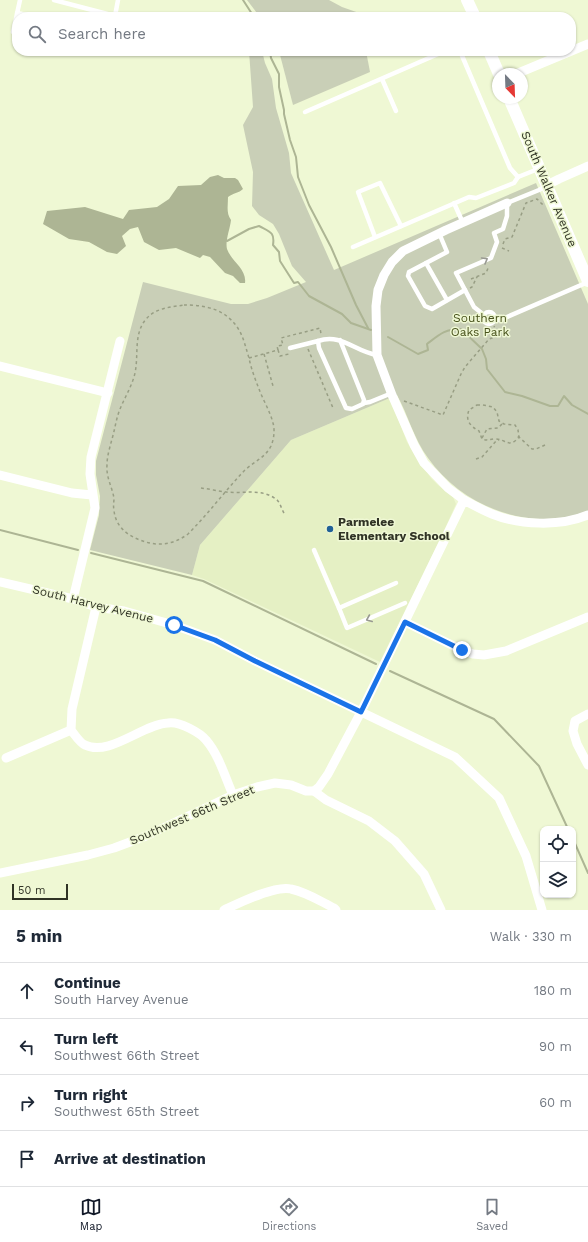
<!DOCTYPE html>
<meta charset="utf-8">
<style>
:root{--surface:#fff;--page:#f6f6f7;--text:#1f2937;--muted:#747a83;--line:#e0e1e3;--accent:#111827}
body{margin:0;font-family:"Work Sans",sans-serif;background:var(--page);color:var(--text)}
.controls{position:absolute;right:12px;bottom:12px;display:grid;overflow:hidden;border-radius:8px;box-shadow:0 1px 3px #0004}
.controls button{width:36px;height:36px;display:grid;place-items:center;padding:0;border:0;border-bottom:1px solid var(--line);background:var(--surface);color:var(--text);font:20px sans-serif}
.compass{position:absolute;left:492px;top:68px;width:36px;height:36px;border-radius:50%;background:var(--surface);box-shadow:0 1px 3px #0004;rotate:157deg}
.scale{position:absolute;left:12px;bottom:10px;width:56px;box-sizing:border-box;padding-left:4px;border:2px solid #303325;border-top:0;font-size:11px;line-height:14px;white-space:nowrap;color:#303325;-webkit-text-stroke:3px #eff8d4;paint-order:stroke}
.stop{position:absolute;width:12px;height:12px;margin:-9px;border:3px solid #1a73e8;border-radius:50%;background:#fff}
.stop.end{background:#1a73e8;border-color:#fff;box-shadow:0 1px 4px #0008}
.list{margin:0;padding:0;list-style:none}
h2{display:flex;justify-content:space-between;align-items:center;height:52px;margin:0;padding:0 16px;font-size:17px}
h2 small{font-size:13px;font-weight:400;color:var(--muted)}
.list li{display:grid;grid-template-columns:26px 1fr auto;gap:12px;align-items:center;box-sizing:border-box;height:56px;padding:0 16px;border-top:1px solid var(--line)}
.list b{display:block;font-size:15px;white-space:nowrap}
.list p{margin:0;font-size:13px;white-space:nowrap;color:var(--muted)}
.list em{font-size:13px;font-style:normal;color:var(--muted)}
.icon{flex:none;width:22px;height:22px;fill:none;stroke:currentColor;stroke-width:2;stroke-linecap:round;stroke-linejoin:round}
.map{position:relative;flex:none;width:588px;height:910px;overflow:hidden}
.search{position:absolute;background:var(--surface);box-shadow:0 1px 3px #0004;left:12px;right:12px;top:12px;height:44px;display:flex;align-items:center;gap:10px;box-sizing:border-box;padding:0 14px;border-radius:16px;color:var(--muted);font-size:15px}
.sheet{height:276px;background:var(--surface)}
nav{display:flex;justify-content:space-around;align-items:center;box-sizing:border-box;height:56px;border-top:1px solid var(--line);background:var(--surface);font-size:11px;color:var(--muted)}
nav a{display:grid;justify-items:center;gap:2px}
nav .on{color:var(--accent)}
.map>svg:first-child{display:block}
.built{fill:#e5f0c4}
.green{fill:#c9cfb7}
.water{fill:#adb594}
.lines{fill:none;stroke-linecap:round;stroke-linejoin:round}
.stream{stroke:#adb594;stroke-width:2}
.path{stroke:#989e84;stroke-width:1.5;stroke-dasharray:3 3;stroke-linecap:butt}
.service{stroke:#fff;stroke-width:4.5}
.minor{stroke:#fff;stroke-width:9}
.secondary{stroke:#fff;stroke-width:12}
.oneway{stroke:#989992}
.route{stroke:#1a73e8;stroke-width:5}
.poi-dot{fill:#216197;stroke:#eff8d4;stroke-width:1.5}
.labels{text-anchor:middle;stroke-width:3;stroke-linejoin:round;paint-order:stroke}
.street-label{font-size:12px;fill:#303325;stroke:#eff8d4}
.park-label{font-size:12px;fill:#48521c;stroke:#eff8d4}
.poi-label{font-size:12px;font-weight:bold;fill:#303325;stroke:#eff8d4;text-anchor:start}
</style>
<div class="map">
<svg width="588" height="910" viewBox="0 0 588 910">
<rect width="100%" height="100%" fill="#eff8d4"/>
<polygon class="built" points="390,398 407,442 415,455 431,478 438,485 453,497 456,504 442,535 380,662 204,579 192,575 200,545 291,440"/>
<g class="green">
<polygon points="247,0 329,0 342,7 362,14 363,17 260,17"/>
<path d="M249,51H262L265,63L272,79L276,108L289,153L291,173L334,270L536,183L588,304V511C579,514 570,517 561,518C509,524 458,500 428,458C414,439 408,415 397,395L291,440L200,545L192,575L90,550L99,515L100,496L96,475V461L143,282L231,304H248L267,298L306,282L292,266L279,234L273,224L259,215L252,206L253,172L243,125L253,107Z"/>
<polygon points="279,51 366,51 370,72 293,105"/>
</g>
<path class="water" d="M218,175L224,178H235L238,180L243,189C239,193 233,193 228,197C228,206 226,213 231,220C230,229 225,241 227,249C231,261 247,269 245,283H240L233,276L225,273L210,257L203,255L200,258L176,248L159,250L144,242L138,227L130,229L122,236L126,246L117,254L107,252L89,242L69,239L43,224L47,211L85,207L123,219L129,210L157,207L169,199L178,186L201,185L210,177Z"/>
<g class="lines">
<g class="stream">
<polyline points="243,0 254,17"/>
<polyline points="270,51 271,58 279,74 279,87 284,110 284,114 290,140 296,157 298,177 309,205 331,247 356,305 368,328"/>
<path d="M227,241L249,229L259,226C270,232 275,232 273,245L279,252L280,261L294,283L298,282L309,296L342,314L351,323L371,330"/>
<path d="M388,337L418,354L428,350L427,344C440,334 445,329 461,329L482,349L486,359L487,369L505,392L522,396L550,406H558L564,396L572,405L588,414"/>
<polyline points="0,530 78,550"/>
<polyline points="91,553 203,581 376,664"/>
<polyline points="390,671 494,719 539,766 568,829"/>
<polyline points="573,839 588,873"/>
</g>
<g class="path">
<polyline points="503,244 505,239 512,237 526,203 537,199 542,204 545,203"/>
<polyline points="502,248 509,251"/>
<polyline points="471,279 486,273 489,266"/>
<polyline points="470,288 472,287 477,277"/>
<path d="M184,305C199,305 217,307 229,318C242,329 244,342 249,358C251,368 255,379 259,389C263,400 270,411 273,423C275,430 274,439 271,446C265,458 253,462 244,471C225,491 208,514 188,534C173,545 157,547 140,540C126,535 115,525 114,510C113,506 114,502 114,498C112,487 106,477 107,465C107,456 110,447 112,439C115,429 116,419 120,409C125,397 132,386 135,373C139,354 133,333 147,318C156,308 171,307 184,305Z"/>
<polyline points="308,349 333,408"/>
<polyline points="278,350 277,346 283,345 281,338 320,328 321,334"/>
<polyline points="264,354 273,386"/>
<polyline points="249,358 278,350 280,356 289,354"/>
<polyline points="404,401 443,415 461,374 465,367 489,339 498,336 494,326"/>
<path d="M477,405H483L493,407L497,412L499,421L504,424L515,425L518,430L519,437C509,449 506,439 495,439C490,439 487,441 482,439L479,431C470,426 465,420 469,410Z"/>
<polyline points="518,436 520,438 532,449 536,449 545,445"/>
<polyline points="482,438 487,429 498,428 503,423"/>
<polyline points="476,459 482,457 496,441 499,440"/>
<path d="M201,488C209,489 218,491 226,492C243,494 261,488 276,499C280,502 281,508 284,513"/>
</g>
<g class="service">
<polyline points="54,0 119,17"/>
<polyline points="17,13 36,17"/>
<polyline points="115,16 118,0"/>
<polyline points="17,33 13,32 20,0"/>
<polyline points="460,51 510,168 518,177"/>
<polyline points="382,79 396,111"/>
<polyline points="305,112 445,51"/>
<polyline points="454,203 463,223"/>
<polyline points="439,233 447,252 409,272 408,276 425,306 432,309 465,290"/>
<polyline points="375,237 358,192 380,183 401,226"/>
<polyline points="353,247 469,197 476,198 514,183 518,177 538,169"/>
<polyline points="426,263 447,300"/>
<circle cx="489" cy="318" r="6"/>
<polyline points="484,315 474,307 456,273 491,258 497,242 494,233 503,229 507,216 507,203 539,190 546,186"/>
<polyline points="494,320 500,320 588,282"/>
<path d="M340,340L364,400L363,404L352,409L346,408L319,348L318,341C342,333 355,352 377,355"/>
<polyline points="290,348 318,341"/>
<polyline points="364,403 370,402 392,393"/>
<polyline points="314,550 339,608"/>
<polyline points="396,583 339,608 347,628 405,603"/>
</g>
<g class="minor">
<polyline points="516,74 588,44"/>
<polyline points="547,185 559,179 588,166"/>
<polyline points="0,366 108,393"/>
<polyline points="0,475 72,493 92,495"/>
<polyline points="464,500 448,488 424,463 414,445 392,395 377,355 376,306 378,290 384,275 392,262 403,251 446,230 507,203"/>
<polyline points="0,582 73,599 96,607 124,611 174,625 215,640 255,661 455,757 499,798 526,856 542,910"/>
<polyline points="73,599 95,508 90,474 91,457 120,341"/>
<path d="M96,607L72,709L71,730C75,735 80,743 85,745C109,757 143,724 168,723C175,722 183,725 189,728C195,731 202,735 206,740C219,755 225,777 233,795"/>
<polyline points="405,622 462,650 473,654 484,655 506,651 588,617"/>
<polyline points="588,714 575,721 573,731 577,744 588,765"/>
<polyline points="6,758 71,730"/>
<polyline points="314,791 326,800 369,821 395,841 424,874 441,910"/>
<path d="M0,873L88,855L114,848L146,836L233,795L257,787L275,783L291,785L306,791H314L319,787L328,774L361,712L464,500C473,505 482,510 492,514C519,525 560,527 588,515"/>
<path d="M224,910C239,903 275,885 291,889C306,892 320,901 334,908L336,910"/>
</g>
<g class="secondary">
<polyline points="467,0 475,17"/>
<polyline points="489,51 499,74"/>
<polyline points="509,98 588,281"/>
</g>
</g>
<defs><path id="oneway-chevron" d="M-2-3.5L2.5 0L-2 3.5" fill="none" stroke-width="1.6" stroke-linecap="round" stroke-linejoin="round"/></defs>
<g class="oneway">
<use href="#oneway-chevron" transform="translate(485 260) rotate(-30)"/>
<use href="#oneway-chevron" transform="translate(369 619) rotate(157)"/>
</g>
<g class="lines">
<polyline class="route" points="174,625 215,640 255,661 361,712 405,622 462,650"/>
</g>
<circle class="poi-dot" cx="330" cy="529" r="4"/>
<g class="labels">
<g class="street-label">
<text transform="translate(549 189) rotate(67)" y="4">South Walker Avenue</text>
<text transform="translate(93 604) rotate(14)" y="4">South Harvey Avenue</text>
<text transform="translate(192 815) rotate(-23)" y="4">Southwest 66th Street</text>
</g>
<g class="park-label">
<text x="480" y="322">Southern<tspan x="480" dy="14">Oaks Park</tspan></text>
</g>
<g class="poi-label">
<text x="338" y="526">Parmelee<tspan x="338" dy="14">Elementary School</tspan></text>
</g>
</g>
</svg>
<div class="controls">
<button><svg class="icon" aria-label="locate" viewBox="0 0 24 24"><circle cx="12" cy="12" r="6"/><path d="M12 2v4M12 18v4M2 12h4M18 12h4"/></svg></button>
<button><svg class="icon" aria-label="layers" viewBox="0 0 24 24"><path d="M12 4l9 5-9 5-9-5zM3 14l9 5 9-5"/></svg></button>
</div>
<svg class="compass" viewBox="-18 -18 36 36"><path d="M0-13l5 13h-10z" fill="#e53935"/><path d="M0 13l5-13h-10z" fill="#747a83"/></svg>
<div class="scale">50 m</div>
<div class="stop" style="left:174px;top:625px"></div>
<div class="stop end" style="left:462px;top:650px"></div>
<div class="search"><svg class="icon" aria-label="search" viewBox="0 0 24 24"><circle cx="10" cy="10" r="6"/><path d="M15 15l6 6"/></svg>Search here</div>
</div>
<section class="sheet">
<h2>5 min<small>Walk · 330 m</small></h2>
<ul class="list">
<li><svg class="icon" aria-label="ahead" viewBox="0 0 24 24"><path d="M12 20V5M6 11l6-6 6 6"/></svg><div><b>Continue</b><p>South Harvey Avenue</p></div><em>180 m</em></li>
<li><svg class="icon" aria-label="left" viewBox="0 0 24 24"><path d="M17 20v-9H6M10 6l-5 5 5 5"/></svg><div><b>Turn left</b><p>Southwest 66th Street</p></div><em>90 m</em></li>
<li><svg class="icon" aria-label="right" viewBox="0 0 24 24"><path d="M7 20v-9h11M14 6l5 5-5 5"/></svg><div><b>Turn right</b><p>Southwest 65th Street</p></div><em>60 m</em></li>
<li><svg class="icon" aria-label="arrive" viewBox="0 0 24 24"><path d="M6 21V4h12l-3 4 3 4H6"/></svg><div><b>Arrive at destination</b></div></li>
</ul>
</section>
<nav>
<a class="on"><svg class="icon" aria-label="map" viewBox="0 0 24 24"><path d="M3 6l6-2 6 2 6-2v14l-6 2-6-2-6 2zM9 4v14M15 6v14"/></svg>Map</a>
<a><svg class="icon" aria-label="directions" viewBox="0 0 24 24"><path d="M12 3l9 9-9 9-9-9zM9 14v-3h6M13 9l2 2-2 2"/></svg>Directions</a>
<a><svg class="icon" aria-label="saved" viewBox="0 0 24 24"><path d="M7 4h10v16l-5-4-5 4z"/></svg>Saved</a>
</nav>
